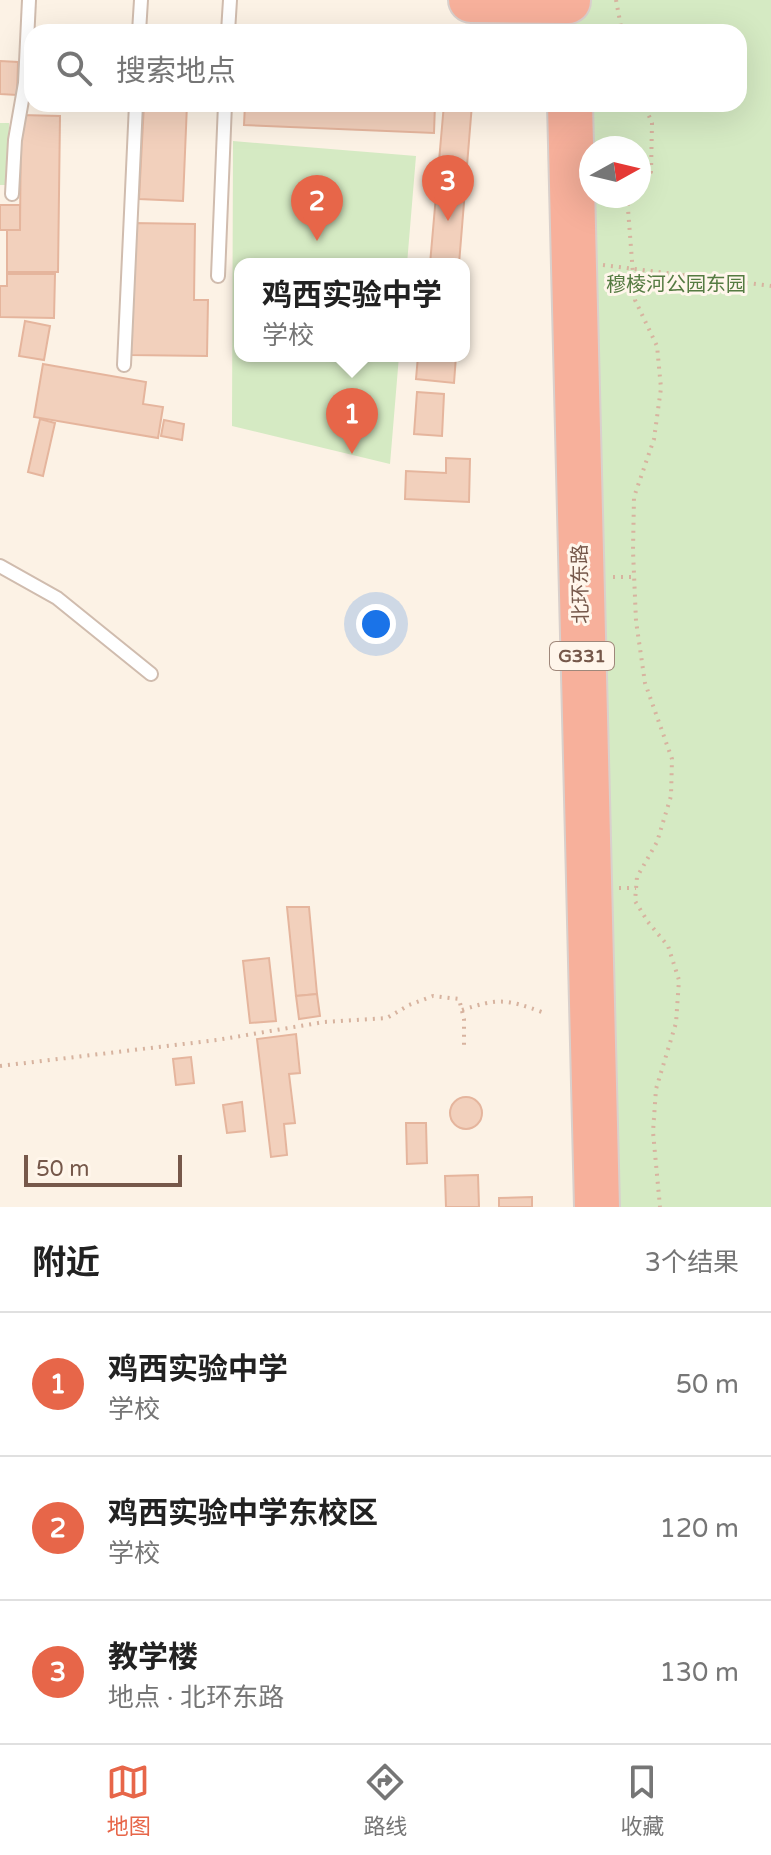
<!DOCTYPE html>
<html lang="zh">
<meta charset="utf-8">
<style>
:root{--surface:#fff;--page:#f6f6f6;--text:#222;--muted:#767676;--line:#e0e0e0;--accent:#e76649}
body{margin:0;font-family:"Varela Round","Noto Sans SC",sans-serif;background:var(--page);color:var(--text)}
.compass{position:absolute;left:579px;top:136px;width:72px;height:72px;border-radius:50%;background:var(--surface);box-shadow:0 8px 32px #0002;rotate:82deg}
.scale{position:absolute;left:24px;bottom:20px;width:158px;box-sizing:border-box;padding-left:8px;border:4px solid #76584a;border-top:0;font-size:22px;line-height:28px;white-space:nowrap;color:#76584a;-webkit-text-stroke:6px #fff6eb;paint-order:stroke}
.you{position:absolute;left:376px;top:624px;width:28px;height:28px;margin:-20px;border:6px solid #fff;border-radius:50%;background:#1a73e8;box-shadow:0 0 0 12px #1a73e833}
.badge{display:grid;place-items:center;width:52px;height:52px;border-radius:50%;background:var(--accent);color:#fff;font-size:26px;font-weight:700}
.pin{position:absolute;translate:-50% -66px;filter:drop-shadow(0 2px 4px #0008)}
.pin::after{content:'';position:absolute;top:42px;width:28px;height:24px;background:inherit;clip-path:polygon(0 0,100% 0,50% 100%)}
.popup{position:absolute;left:234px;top:258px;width:236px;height:104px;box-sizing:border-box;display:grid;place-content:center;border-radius:16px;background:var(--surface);filter:drop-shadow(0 2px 6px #0005);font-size:26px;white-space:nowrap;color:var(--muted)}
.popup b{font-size:30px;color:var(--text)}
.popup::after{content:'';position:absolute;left:50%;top:100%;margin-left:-16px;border:16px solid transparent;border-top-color:var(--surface)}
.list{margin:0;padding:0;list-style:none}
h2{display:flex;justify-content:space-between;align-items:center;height:104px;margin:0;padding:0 32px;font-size:34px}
h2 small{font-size:26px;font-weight:400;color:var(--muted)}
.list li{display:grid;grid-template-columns:52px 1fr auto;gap:24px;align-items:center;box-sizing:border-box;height:144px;padding:0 32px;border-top:2px solid var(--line)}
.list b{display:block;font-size:30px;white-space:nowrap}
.list p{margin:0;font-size:26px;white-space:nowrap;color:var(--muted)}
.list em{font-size:26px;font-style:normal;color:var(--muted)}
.icon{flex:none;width:44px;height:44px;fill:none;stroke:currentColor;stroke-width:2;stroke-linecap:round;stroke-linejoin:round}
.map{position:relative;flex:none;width:771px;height:1207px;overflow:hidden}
.search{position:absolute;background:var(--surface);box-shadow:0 8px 32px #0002;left:24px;right:24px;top:24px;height:88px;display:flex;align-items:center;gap:20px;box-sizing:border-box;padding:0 28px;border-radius:24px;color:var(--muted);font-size:30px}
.sheet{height:536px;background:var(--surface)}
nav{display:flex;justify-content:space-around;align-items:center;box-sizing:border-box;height:112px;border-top:2px solid var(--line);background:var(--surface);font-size:22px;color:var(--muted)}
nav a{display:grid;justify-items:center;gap:4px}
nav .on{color:var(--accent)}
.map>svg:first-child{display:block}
.green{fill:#d5eac3;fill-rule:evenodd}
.building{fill:#f2d0bc;stroke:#e5b59d;stroke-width:2}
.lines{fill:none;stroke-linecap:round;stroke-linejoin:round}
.lane-casing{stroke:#d0bcae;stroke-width:16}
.highway-casing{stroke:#d9d0cc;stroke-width:48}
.path{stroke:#d7b39f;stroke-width:4;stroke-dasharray:2 6;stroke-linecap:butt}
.lane{stroke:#fff;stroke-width:12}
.highway{stroke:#f7b09b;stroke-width:44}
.labels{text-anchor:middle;stroke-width:6;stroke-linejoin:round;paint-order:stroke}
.shield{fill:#fff6eb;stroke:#9f877a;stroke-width:2}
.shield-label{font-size:18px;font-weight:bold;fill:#76584a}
.park-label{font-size:20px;fill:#557b42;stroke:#fff6eb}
.street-label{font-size:20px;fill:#76584a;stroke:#fff6eb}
</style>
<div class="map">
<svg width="771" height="1207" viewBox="0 0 771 1207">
<rect width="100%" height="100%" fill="#fcf2e5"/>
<g class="green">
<path d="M573,0H771V1207H603L576,104H739V32H574ZM591,148H639V196H591Z"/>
<polygon points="0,123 9,123 8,185 0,185"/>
<polygon points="233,141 416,156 407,264 240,264 240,356 399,356 390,464 232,426"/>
</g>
<g class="building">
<polygon points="0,61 18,62 17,95 0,94"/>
<polygon points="144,104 187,104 183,201 139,199"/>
<polygon points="245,104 435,104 434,133 244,125"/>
<polygon points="444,104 472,104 459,264 430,264"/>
<polygon points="21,115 60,116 58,272 7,272 7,230 20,230"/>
<rect x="0" y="205" width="20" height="25"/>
<polygon points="132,223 195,224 194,300 208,300 207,356 130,355"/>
<polygon points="7,274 55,274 54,318 0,317 0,286 7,286"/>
<polygon points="25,321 50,326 44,360 19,356"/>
<polygon points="418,356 456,356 454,383 416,379"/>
<polygon points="43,364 146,382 143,404 163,407 158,438 34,417"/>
<polygon points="417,392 444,394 442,436 414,434"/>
<polygon points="40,419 55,423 43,476 28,472"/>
<polygon points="164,420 184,424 182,440 161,436"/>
<polygon points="446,458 470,459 469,502 405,499 406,471 446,473"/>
<polygon points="287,907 309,907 317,994 296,996"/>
<polygon points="269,958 276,1021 250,1023 243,961"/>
<polygon points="317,994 320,1016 299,1019 296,996"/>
<polygon points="296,1034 300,1073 289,1074 295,1123 284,1124 287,1155 271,1157 257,1039"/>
<polygon points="191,1057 194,1083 176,1085 173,1059"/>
<circle cx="466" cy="1113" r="16"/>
<polygon points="242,1102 245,1131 227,1133 223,1105"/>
<polygon points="406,1123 426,1123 427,1163 407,1164"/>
<polygon points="478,1175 479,1207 446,1207 445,1176"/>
<polygon points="532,1197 532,1207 499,1207 499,1198"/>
</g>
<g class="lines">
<g class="lane-casing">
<g id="lane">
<polyline points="139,32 141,0"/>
<polyline points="228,32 230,0"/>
<polyline points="12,194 15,140 25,83 29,0"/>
<polyline points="218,276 225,104"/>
<polyline points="124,365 136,104"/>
<polyline points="0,566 57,598 151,674"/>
</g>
</g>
<g class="highway-casing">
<g id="highway">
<polyline points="471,0 568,1"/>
<polyline points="570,104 597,1207"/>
</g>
</g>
<g class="path">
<polyline points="616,0 622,32"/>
<polyline points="639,184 651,172 652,123 644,104"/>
<polyline points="627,196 635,300 657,346 661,388 654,439 634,497 633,551 636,621 645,683 672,759 671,796 657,842 637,877 635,901 648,922 668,946 679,980 676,1023 656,1089 653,1132 660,1207"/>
<polyline points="603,265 771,286"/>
<polyline points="613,577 634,577"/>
<polyline points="619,888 636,888"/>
<path d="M462,1010C499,998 506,999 542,1012"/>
<polyline points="0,1066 217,1040 324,1022 387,1018 409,1005 433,996 459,999 464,1019 464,1046"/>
</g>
<use href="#lane" class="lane"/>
<use href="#highway" class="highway"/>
</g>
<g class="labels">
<rect class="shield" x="550" y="642" width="64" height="28" rx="6"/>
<g class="shield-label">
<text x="582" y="662">G331</text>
</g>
<g class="park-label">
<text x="676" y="291">穆棱河公园东园</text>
</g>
<g class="street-label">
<text transform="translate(580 584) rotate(-91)" y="7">北环东路</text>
</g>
</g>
</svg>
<svg class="compass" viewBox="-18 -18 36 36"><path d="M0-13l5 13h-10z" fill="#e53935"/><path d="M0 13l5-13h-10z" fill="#767676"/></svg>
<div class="scale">50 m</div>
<div class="you"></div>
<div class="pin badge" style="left:352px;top:454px">1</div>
<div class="popup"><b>鸡西实验中学</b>学校</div>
<div class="pin badge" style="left:317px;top:241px">2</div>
<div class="pin badge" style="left:448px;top:221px">3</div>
<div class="search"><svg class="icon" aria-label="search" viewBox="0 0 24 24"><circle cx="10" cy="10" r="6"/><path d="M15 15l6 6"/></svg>搜索地点</div>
</div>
<section class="sheet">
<h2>附近<small>3个结果</small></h2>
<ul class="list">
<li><span class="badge">1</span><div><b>鸡西实验中学</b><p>学校</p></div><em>50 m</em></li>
<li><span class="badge">2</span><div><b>鸡西实验中学东校区</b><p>学校</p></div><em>120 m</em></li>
<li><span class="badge">3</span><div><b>教学楼</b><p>地点 · 北环东路</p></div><em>130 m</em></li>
</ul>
</section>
<nav>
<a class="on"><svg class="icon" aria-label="map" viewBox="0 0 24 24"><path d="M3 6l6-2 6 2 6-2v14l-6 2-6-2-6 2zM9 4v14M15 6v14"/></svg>地图</a>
<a><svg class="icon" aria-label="directions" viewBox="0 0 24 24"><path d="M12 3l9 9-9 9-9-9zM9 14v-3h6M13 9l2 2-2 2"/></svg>路线</a>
<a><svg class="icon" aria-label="saved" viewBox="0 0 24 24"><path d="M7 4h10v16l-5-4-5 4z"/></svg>收藏</a>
</nav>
